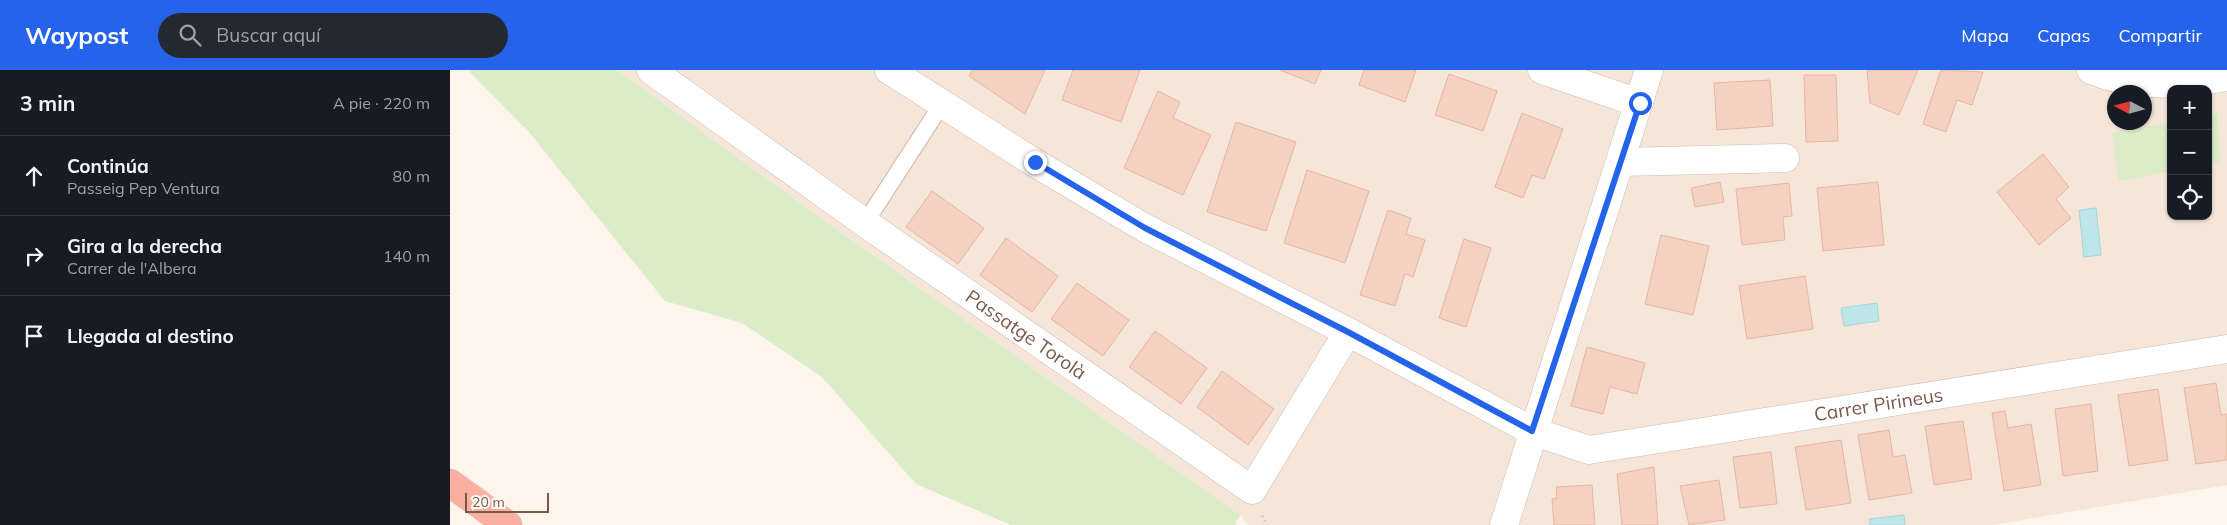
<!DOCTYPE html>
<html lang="es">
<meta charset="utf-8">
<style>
:root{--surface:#171b24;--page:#242831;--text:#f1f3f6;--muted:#9ea1a6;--line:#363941;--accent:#2563eb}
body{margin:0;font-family:Mulish,sans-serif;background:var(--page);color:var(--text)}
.controls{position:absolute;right:15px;top:15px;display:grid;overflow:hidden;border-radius:10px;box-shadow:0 1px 4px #0004}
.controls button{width:45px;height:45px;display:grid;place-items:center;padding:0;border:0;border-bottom:1px solid var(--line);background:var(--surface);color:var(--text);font:25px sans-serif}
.compass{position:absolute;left:1657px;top:15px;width:45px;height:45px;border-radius:50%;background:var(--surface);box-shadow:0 1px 4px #0004;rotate:276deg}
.scale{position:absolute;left:15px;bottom:12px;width:84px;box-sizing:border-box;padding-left:5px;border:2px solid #7a594c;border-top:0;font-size:14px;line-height:18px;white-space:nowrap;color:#7a594c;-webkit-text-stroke:4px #fff9f2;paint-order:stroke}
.stop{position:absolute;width:15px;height:15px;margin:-11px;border:4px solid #2563eb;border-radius:50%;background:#fff}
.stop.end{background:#2563eb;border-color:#fff;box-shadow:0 1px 5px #0008}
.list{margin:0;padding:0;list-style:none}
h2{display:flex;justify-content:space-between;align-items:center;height:65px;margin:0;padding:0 20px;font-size:21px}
h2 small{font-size:16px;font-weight:400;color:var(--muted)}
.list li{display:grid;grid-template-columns:32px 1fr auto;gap:15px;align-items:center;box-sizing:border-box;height:80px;padding:0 20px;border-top:1px solid var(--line)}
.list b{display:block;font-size:19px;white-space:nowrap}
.list p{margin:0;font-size:16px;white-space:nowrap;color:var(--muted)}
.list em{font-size:16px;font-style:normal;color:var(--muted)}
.icon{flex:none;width:28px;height:28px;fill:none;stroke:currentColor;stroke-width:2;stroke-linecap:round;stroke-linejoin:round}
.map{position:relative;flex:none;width:1777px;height:455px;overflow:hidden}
header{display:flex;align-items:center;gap:30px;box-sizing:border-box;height:70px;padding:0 25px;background:var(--accent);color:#fff}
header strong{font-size:24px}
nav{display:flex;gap:28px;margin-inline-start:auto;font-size:18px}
.search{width:350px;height:45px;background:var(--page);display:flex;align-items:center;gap:12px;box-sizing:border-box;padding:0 18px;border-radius:28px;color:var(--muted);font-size:19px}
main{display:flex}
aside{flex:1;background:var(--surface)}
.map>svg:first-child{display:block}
.residential{fill:#f5e6d9;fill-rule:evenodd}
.green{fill:#daecc8}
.water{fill:#bee6e9;stroke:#a3d7db}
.building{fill:#f4d1c1;stroke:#e7b6a1}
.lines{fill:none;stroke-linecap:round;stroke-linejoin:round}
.lane-casing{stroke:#d1bbaf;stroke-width:18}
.street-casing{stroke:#d1bbaf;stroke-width:29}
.highway-casing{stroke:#dad1cd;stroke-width:29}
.path{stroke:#dab4a3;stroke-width:3;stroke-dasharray:1 4;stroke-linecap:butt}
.lane{stroke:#fff;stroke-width:16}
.street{stroke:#fff;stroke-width:28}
.highway{stroke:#f9b0a1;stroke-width:28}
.route{stroke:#2563eb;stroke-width:6}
.labels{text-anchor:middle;stroke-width:4;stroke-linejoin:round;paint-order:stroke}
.street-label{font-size:19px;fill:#7a594c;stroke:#fff9f2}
</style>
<header>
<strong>Waypost</strong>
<div class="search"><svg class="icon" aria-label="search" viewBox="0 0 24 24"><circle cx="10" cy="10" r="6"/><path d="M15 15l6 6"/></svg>Buscar aquí</div>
<nav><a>Mapa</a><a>Capas</a><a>Compartir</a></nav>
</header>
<main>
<aside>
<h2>3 min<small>A pie · 220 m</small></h2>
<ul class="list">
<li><svg class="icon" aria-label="ahead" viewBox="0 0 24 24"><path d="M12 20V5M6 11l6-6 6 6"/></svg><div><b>Continúa</b><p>Passeig Pep Ventura</p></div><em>80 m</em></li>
<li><svg class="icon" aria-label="right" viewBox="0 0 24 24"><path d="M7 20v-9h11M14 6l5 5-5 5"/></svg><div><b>Gira a la derecha</b><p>Carrer de l'Albera</p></div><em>140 m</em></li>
<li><svg class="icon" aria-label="arrive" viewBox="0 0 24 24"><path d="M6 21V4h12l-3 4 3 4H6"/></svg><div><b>Llegada al destino</b></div></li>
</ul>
</aside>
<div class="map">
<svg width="1777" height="455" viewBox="0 0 1777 455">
<rect width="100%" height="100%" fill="#fdf5eb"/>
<path class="residential" d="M167,0H1777V415L1543,455H798L790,445L393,164ZM1721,19H1758V146H1721ZM1664,22H1694V52H1664Z"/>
<g class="green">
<polygon points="18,0 167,0 393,164 790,445 785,455 561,455 466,414 372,307 292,253 215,231 79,62"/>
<polygon points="1767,43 1770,91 1758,94 1758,45"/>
<polygon points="1721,52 1721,101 1669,111 1662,63"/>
</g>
<g class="water">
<polygon points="1646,138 1651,185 1634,187 1629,140"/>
<polygon points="1427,233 1429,251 1394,256 1391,238"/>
<polygon points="1454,445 1455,455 1420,455 1419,449"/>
</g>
<g class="building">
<polygon points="522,0 595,0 575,44 519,6"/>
<polygon points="623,0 690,0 671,52 612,30"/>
<polygon points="830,0 871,0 865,14"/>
<polygon points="914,0 966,0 955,32 909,15"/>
<polygon points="1417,0 1468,0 1449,45 1420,33"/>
<polygon points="1491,0 1533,2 1522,35 1507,30 1496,62 1473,54"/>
<polygon points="999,4 1047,21 1033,61 985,45"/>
<polygon points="1354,5 1386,5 1388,71 1356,72"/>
<polygon points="1320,10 1323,56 1267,60 1264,13"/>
<polygon points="708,21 730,32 723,48 761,65 733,125 674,98"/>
<polygon points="1072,43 1113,59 1094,109 1082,105 1073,128 1045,117"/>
<polygon points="786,52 846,72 816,161 757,142"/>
<polygon points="1593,84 1619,117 1606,129 1621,148 1589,175 1547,122"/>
<polygon points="857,100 919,121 895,193 834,173"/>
<polygon points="1270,112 1274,132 1245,137 1241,118"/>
<polygon points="1428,112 1434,175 1373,181 1367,118"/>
<polygon points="1339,113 1342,146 1333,147 1335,170 1292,175 1286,119"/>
<polygon points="482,121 534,158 508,194 456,157"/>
<polygon points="938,140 961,148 956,164 975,170 963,207 955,204 945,236 910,225"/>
<polygon points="1211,165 1259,176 1243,245 1195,234"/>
<polygon points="556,168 608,206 582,242 530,205"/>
<polygon points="1014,169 1041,178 1016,257 989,248"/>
<polygon points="1355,206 1363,259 1297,269 1289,216"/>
<polygon points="627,213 679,250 653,286 601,249"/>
<polygon points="705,261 757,298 731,334 679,297"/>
<polygon points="1137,277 1195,293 1187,324 1160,317 1153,344 1121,336"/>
<polygon points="772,301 824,339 798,375 747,337"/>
<polygon points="1766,313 1771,345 1777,344 1777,390 1746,394 1734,318"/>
<polygon points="1708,319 1718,390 1679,396 1668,325"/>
<polygon points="1641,334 1648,401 1613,406 1605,339"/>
<polygon points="1555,341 1558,358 1581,354 1591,415 1554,421 1542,343"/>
<polygon points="1513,351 1522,409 1484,415 1475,356"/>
<polygon points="1439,360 1443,387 1455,385 1462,423 1419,430 1408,365"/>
<polygon points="1391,370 1401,433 1356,440 1345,377"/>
<polygon points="1321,382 1327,434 1290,438 1283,387"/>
<polygon points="1204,397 1208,455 1172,455 1167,404"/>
<polygon points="1269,410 1275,450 1239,455 1230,416"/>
<polygon points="1142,415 1145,455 1104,455 1102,429 1107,428 1106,417"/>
</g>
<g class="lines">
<g class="lane-casing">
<polyline id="lane" points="415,153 492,34"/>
</g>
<g class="street-casing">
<g id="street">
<path id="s1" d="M201,0L415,153L802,420L898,262"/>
<path id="s2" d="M439,0L585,93L695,158L898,262L1082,361L1139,380L1777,279"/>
<polyline points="1092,0 1189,33"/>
<path d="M1641,0C1688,19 1728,15 1777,7"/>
<polyline points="1171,92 1335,88"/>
<polyline points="1054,455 1199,0"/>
</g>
</g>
<g class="highway-casing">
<polyline id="highway" points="0,413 58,455"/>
</g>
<polyline class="path" points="812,446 817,455"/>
<use href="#lane" class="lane"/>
<use href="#street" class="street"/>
<use href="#highway" class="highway"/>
</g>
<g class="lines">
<polyline class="route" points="585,92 695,158 898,262 1082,361 1190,33"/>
</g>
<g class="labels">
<g class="street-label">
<text dy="7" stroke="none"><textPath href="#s1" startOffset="459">Passatge Torolà</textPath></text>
<text dy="7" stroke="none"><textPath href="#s2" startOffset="1091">Carrer Pirineus</textPath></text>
</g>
</g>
</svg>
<div class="controls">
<button>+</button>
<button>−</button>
<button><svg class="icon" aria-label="locate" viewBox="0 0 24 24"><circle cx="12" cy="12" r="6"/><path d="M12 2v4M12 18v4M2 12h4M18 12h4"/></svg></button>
</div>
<svg class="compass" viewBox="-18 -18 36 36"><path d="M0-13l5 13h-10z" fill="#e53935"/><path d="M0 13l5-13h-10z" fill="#9ea1a6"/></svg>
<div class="scale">20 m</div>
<div class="stop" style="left:1190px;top:33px"></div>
<div class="stop end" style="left:585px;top:92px"></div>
</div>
</main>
